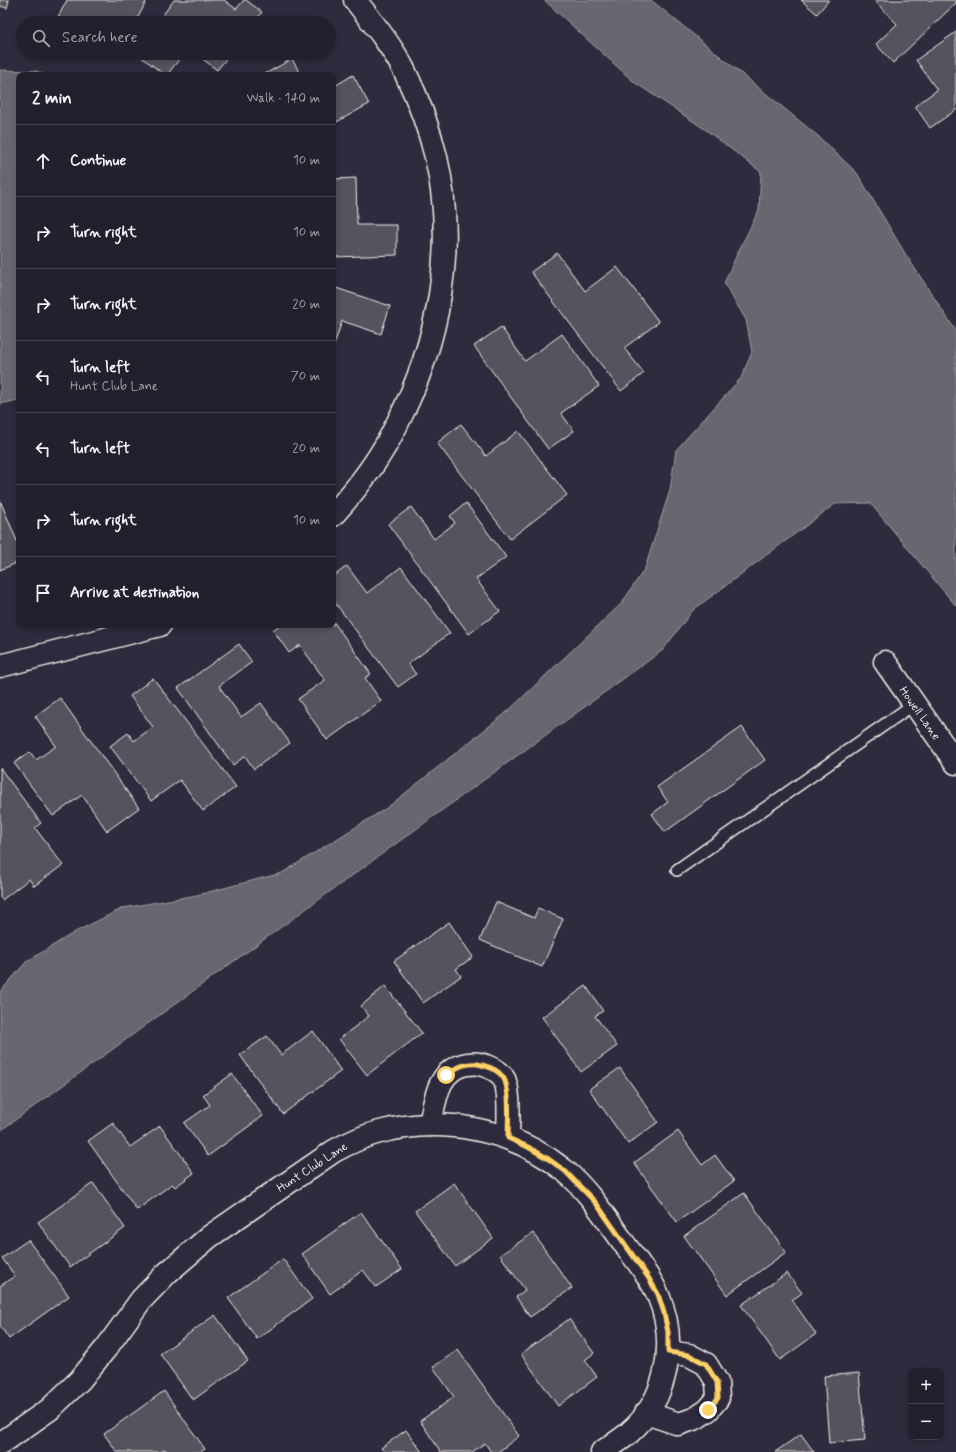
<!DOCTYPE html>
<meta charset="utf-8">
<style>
:root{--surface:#23202e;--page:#2b2836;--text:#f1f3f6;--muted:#a3a3aa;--line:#403e4a}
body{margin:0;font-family:Mynerve,sans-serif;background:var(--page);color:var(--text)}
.controls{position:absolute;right:12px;bottom:12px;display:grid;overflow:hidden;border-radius:8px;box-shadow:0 2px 6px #0003}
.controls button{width:36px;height:36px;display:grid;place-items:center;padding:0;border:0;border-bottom:1px solid var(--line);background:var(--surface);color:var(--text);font:20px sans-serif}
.stop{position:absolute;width:12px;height:12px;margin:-9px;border:3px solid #ffd166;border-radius:50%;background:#fff}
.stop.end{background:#ffd166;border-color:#fff;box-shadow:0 1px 4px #0008}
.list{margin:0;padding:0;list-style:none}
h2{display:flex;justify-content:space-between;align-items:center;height:52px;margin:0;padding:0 16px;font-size:17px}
h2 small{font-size:13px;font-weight:400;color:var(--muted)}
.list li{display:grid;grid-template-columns:26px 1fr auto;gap:12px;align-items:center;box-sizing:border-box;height:72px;padding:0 16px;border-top:1px solid var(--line)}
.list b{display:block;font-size:15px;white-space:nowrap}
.list p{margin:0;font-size:13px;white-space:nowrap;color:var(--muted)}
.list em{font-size:13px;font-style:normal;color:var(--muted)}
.icon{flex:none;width:22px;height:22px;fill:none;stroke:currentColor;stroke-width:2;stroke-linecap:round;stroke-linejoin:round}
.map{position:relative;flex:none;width:956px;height:1452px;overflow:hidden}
.search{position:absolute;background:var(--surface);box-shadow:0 2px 6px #0003;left:16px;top:16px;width:320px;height:44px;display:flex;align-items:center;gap:10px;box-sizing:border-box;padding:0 14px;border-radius:22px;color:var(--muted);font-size:15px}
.panel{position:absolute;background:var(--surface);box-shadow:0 2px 6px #0003;left:16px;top:72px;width:320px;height:556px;border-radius:8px}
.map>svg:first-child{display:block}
.water{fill:#6a6670;stroke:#a19ea0}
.building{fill:#56525f;stroke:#f4f1e8}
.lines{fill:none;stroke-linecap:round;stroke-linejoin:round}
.lane-casing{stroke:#f4f1e8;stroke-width:14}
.street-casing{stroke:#f4f1e8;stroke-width:25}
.lane{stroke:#2f2a3d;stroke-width:11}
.street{stroke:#2f2a3d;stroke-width:22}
.route{stroke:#ffd166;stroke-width:5}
.labels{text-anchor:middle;stroke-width:3;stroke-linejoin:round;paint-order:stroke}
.street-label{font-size:12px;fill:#f4f1e8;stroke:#2f2a3d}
</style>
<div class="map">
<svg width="956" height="1452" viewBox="0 0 956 1452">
<rect width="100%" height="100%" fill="#2f2a3d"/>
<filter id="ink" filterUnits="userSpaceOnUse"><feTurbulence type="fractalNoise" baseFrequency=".025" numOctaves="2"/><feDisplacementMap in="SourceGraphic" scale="8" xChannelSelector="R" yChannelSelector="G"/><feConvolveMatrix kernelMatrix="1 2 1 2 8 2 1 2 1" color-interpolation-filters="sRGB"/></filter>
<g filter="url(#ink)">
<g class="water">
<polygon points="544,0 651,0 818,136 857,173 906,255 956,331 956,606 870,503 835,504 693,610 663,650 0,1131 0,992 26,962 75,932 123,908 197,895 282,873 388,807 507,712 622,603 645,568 670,490 676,450 741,378 752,352 746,320 724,283 740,248 759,210 761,172 706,130 634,82"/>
<polygon points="0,70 36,71 46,75 19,75 19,400 0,404"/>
</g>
<g class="building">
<polygon points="0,0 9,0 7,8 0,6"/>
<polygon points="67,0 147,0 135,23 64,23 57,19"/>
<polygon points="174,0 224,0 236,9 244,0 246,0 262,12 254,23 157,23"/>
<polygon points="801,0 829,0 817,14"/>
<polygon points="874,0 956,0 956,3 893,63 876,44 897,24"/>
<polygon points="956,32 956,110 930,128 915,106 937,90 916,60"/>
<polygon points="136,53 184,53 167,75 165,75"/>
<polygon points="195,53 231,53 217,70"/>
<polygon points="292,59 301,75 263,75"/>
<polygon points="353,75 369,104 333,124 333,87"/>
<polygon points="356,178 357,225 397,225 397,255 333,257 333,179"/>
<polygon points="557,253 585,291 617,267 659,322 624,348 644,373 621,391 531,272"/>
<polygon points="333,287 390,306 381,334 342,321 333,348"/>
<polygon points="501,327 525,361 562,334 599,386 561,413 574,431 548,449 474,346"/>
<polygon points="461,424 486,456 518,431 567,495 510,539 437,443"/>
<polygon points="0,500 19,546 19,562 0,570"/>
<polygon points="466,503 506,557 476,579 500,611 469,634 388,524 411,507 434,539 455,523 450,516"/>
<polygon points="347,566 367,593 401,567 450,633 408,664 416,674 398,687 333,600 333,577"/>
<polygon points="333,621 371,674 365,678 381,701 327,740 298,699 325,680 300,645 289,653 273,630 280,625 333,625"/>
<polygon points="239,644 252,662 219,686 241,717 261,703 290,743 254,769 245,756 233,765 178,688"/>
<polygon points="153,678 236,787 203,811 180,780 151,801 110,746 128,733 134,741 153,727 130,696"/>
<polygon points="60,698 139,808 107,831 82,795 53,816 14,763 30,752 36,760 56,746 35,716"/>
<polygon points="742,727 765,760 665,832 652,814 668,802 657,787"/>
<polygon points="0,768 41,823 35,828 63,865 34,886 29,879 2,900 0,897"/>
<polygon points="496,902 534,918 538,908 563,919 542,967 480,940"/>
<polygon points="449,922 473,957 456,969 461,976 423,1003 394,961"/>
<polygon points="385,986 422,1033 367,1075 339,1039 369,1016 361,1006"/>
<polygon points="586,986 603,1011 595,1016 617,1046 581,1072 542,1017"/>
<polygon points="313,1031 341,1071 283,1114 240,1055 267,1036 281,1055"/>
<polygon points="620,1068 658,1122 628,1144 589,1089"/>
<polygon points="232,1074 263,1116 208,1156 184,1123 210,1105 203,1095"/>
<polygon points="113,1123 130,1147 160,1126 194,1173 175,1187 172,1184 137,1210 88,1141"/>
<polygon points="678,1131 702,1165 715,1155 734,1181 677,1222 634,1163"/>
<polygon points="93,1183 125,1228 70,1267 38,1222"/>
<polygon points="454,1183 493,1238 455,1266 415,1211"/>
<polygon points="744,1193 786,1252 727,1295 684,1236"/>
<polygon points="361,1212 402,1269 376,1287 363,1270 330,1294 302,1254"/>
<polygon points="533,1233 572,1288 530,1317 516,1297 525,1290 500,1255"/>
<polygon points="28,1240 69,1296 9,1339 0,1326 0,1286 15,1276 2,1258"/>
<polygon points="283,1259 312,1299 257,1339 228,1298"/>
<polygon points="787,1273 802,1293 792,1300 816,1334 780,1360 741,1305"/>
<polygon points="215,1315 248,1361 193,1400 160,1354"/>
<polygon points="569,1319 594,1353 585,1360 597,1377 558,1406 521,1354"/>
<polygon points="458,1350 519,1436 498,1452 491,1452 485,1443 472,1452 441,1452 420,1421 454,1397 433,1367"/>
<polygon points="859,1373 865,1440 829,1443 824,1376"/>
<polygon points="164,1391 205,1449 200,1452 167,1452 165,1449 161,1452 117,1452 104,1434"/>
<polygon points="406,1430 422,1452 385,1452 381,1448"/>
<polygon points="801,1434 814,1452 775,1452"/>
</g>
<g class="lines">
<g class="lane-casing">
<polyline id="lane" points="677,870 914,704"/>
</g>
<g class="street-casing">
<g id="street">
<path d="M333,515C352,494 370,472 384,448C389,440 393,432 397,424C439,343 457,247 436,157C429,128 418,99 405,72C392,46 373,23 355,0"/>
<polyline points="885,662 956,763"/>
<polyline points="0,666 160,625"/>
<path d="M430,1125C435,1101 437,1069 467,1064C471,1064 475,1063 479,1064C488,1066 497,1069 503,1077C511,1089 508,1124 508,1138"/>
<polyline points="646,1413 679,1424 696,1418 708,1410 718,1398 717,1382 706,1364 689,1355 668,1352"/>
<path d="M0,1444L50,1409L80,1380L107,1347L141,1300L167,1273L209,1237L334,1151C347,1144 361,1137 376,1133C440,1115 511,1128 564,1170C588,1190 605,1217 623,1242C635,1259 650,1276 658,1295C678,1342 668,1399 629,1433C621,1440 611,1446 602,1452"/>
</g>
</g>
<use href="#lane" class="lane"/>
<use href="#street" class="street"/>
</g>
</g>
<g class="lines" filter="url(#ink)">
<path class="route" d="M446,1075C457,1067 467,1061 482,1065C490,1067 498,1070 503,1077C511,1089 508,1124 508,1138L528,1147L547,1158L565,1171L596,1203L648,1277L658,1294L664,1313L668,1332V1352L689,1355L706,1364L717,1382L718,1398L708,1410"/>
</g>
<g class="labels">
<g class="street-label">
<text transform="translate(920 713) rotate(55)" y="4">Howell Lane</text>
<text transform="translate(312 1167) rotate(-33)" y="4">Hunt Club Lane</text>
</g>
</g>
</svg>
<div class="controls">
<button>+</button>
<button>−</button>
</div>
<div class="stop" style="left:446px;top:1075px"></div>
<div class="stop end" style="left:708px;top:1410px"></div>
<div class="search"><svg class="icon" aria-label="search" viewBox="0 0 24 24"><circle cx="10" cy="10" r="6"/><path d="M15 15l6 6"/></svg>Search here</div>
<section class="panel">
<h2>2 min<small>Walk · 140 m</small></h2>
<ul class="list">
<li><svg class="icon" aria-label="ahead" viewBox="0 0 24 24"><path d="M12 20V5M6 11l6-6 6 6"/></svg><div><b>Continue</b></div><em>10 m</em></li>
<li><svg class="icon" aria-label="right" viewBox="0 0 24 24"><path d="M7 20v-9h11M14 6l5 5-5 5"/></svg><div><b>Turn right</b></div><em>10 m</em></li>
<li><svg class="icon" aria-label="right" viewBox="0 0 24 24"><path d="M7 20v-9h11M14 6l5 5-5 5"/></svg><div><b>Turn right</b></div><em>20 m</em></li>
<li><svg class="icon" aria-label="left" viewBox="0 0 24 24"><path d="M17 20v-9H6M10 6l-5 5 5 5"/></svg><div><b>Turn left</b><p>Hunt Club Lane</p></div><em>70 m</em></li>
<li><svg class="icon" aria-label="left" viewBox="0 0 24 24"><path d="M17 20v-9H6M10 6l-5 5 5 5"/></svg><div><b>Turn left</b></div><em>20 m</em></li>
<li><svg class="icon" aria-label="right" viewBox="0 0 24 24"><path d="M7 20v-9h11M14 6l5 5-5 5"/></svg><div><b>Turn right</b></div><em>10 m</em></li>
<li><svg class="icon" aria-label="arrive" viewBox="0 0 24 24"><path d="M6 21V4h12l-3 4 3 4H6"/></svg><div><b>Arrive at destination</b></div></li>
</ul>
</section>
</div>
